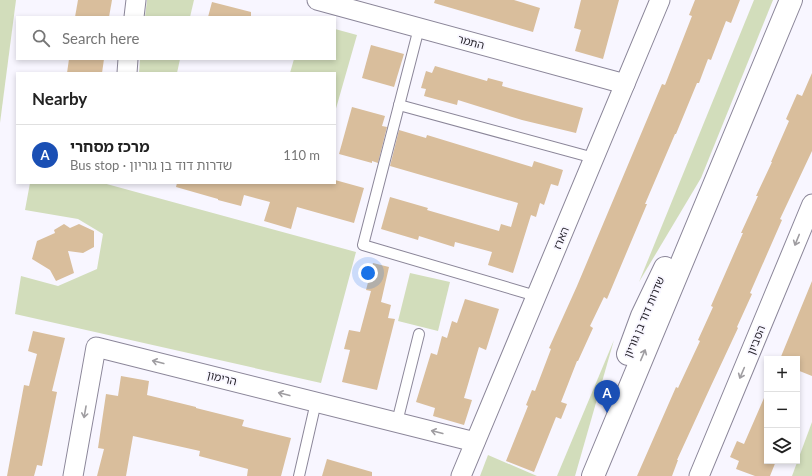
<!DOCTYPE html>
<meta charset="utf-8">
<style>
:root{--surface:#fff;--page:#f2f2f2;--text:#222;--muted:#767676;--line:#e0e0e0;--accent:#2f7fb1}
body{margin:0;font-family:Lato,"Noto Sans Hebrew",sans-serif;background:var(--page);color:var(--text)}
.controls{position:absolute;right:12px;bottom:12px;display:grid;overflow:hidden;border-radius:0px;box-shadow:0 2px 6px #0003}
.controls button{width:36px;height:36px;display:grid;place-items:center;padding:0;border:0;border-bottom:1px solid var(--line);background:var(--surface);color:var(--text);font:20px sans-serif}
.you{position:absolute;left:368px;top:273px;width:14px;height:14px;margin:-10px;border:3px solid #fff;border-radius:50%;background:#1a73e8;box-shadow:0 0 0 6px #1a73e833}
.badge{display:grid;place-items:center;width:26px;height:26px;border-radius:50%;background:var(--accent);color:#fff;font-size:13px;font-weight:700}
.pin{position:absolute;translate:-50% -33px;filter:drop-shadow(0 1px 2px #0008)}
.pin::after{content:'';position:absolute;top:21px;width:14px;height:12px;background:inherit;clip-path:polygon(0 0,100% 0,50% 100%)}
.list{margin:0;padding:0;list-style:none}
h2{display:flex;justify-content:space-between;align-items:center;height:52px;margin:0;padding:0 16px;font-size:17px}
h2 small{font-size:13px;font-weight:400;color:var(--muted)}
.list li{display:grid;grid-template-columns:26px 1fr auto;gap:12px;align-items:center;box-sizing:border-box;height:60px;padding:0 16px;border-top:1px solid var(--line)}
.list b{display:block;font-size:15px;white-space:nowrap}
.list p{margin:0;font-size:13px;white-space:nowrap;color:var(--muted)}
.list em{font-size:13px;font-style:normal;color:var(--muted)}
.icon{flex:none;width:22px;height:22px;fill:none;stroke:currentColor;stroke-width:2;stroke-linecap:round;stroke-linejoin:round}
.map{position:relative;flex:none;width:812px;height:476px;overflow:hidden}
.search{position:absolute;background:var(--surface);box-shadow:0 2px 6px #0003;left:16px;top:16px;width:320px;height:44px;display:flex;align-items:center;gap:10px;box-sizing:border-box;padding:0 14px;border-radius:0px;color:var(--muted);font-size:15px}
.panel{position:absolute;background:var(--surface);box-shadow:0 2px 6px #0003;left:16px;top:72px;width:320px;height:112px;border-radius:0px}
.map>svg:first-child{display:block}
.green{fill:#d2ddbb}
.building{fill:#d9be9c}
.lines{fill:none;stroke-linecap:round;stroke-linejoin:round}
.service-casing{stroke:#8b8699;stroke-width:12}
.minor-casing{stroke:#8b8699;stroke-width:21}
.tertiary-casing{stroke:#8b8699;stroke-width:24}
.service{stroke:#fff;stroke-width:10}
.minor{stroke:#fff;stroke-width:19}
.tertiary{stroke:#fff;stroke-width:22}
.oneway{stroke:#9f9da1}
.labels{text-anchor:middle;stroke-width:3.5;stroke-linejoin:round;paint-order:stroke}
.street-label{font-size:11px;fill:#29262e;stroke:#f8f6ff}
</style>
<div class="map">
<svg width="812" height="476" viewBox="0 0 812 476">
<rect width="100%" height="100%" fill="#f8f6ff"/>
<g class="green">
<polygon points="0,0 16,0 0,123"/>
<polygon points="147,0 194,0 190,17 145,17"/>
<polygon points="754,0 773,0 701,178 639,282"/>
<polygon points="335,29 357,35 335,112 335,73 290,73 294,59 335,59"/>
<polygon points="140,59 180,59 177,73 139,73"/>
<polygon points="30,183 103,183 356,252 321,383 15,314 21,276 58,286 97,269 103,234 78,219 25,210"/>
<polygon points="410,273 450,282 438,331 398,321"/>
<polygon points="614,340 575,476 557,476"/>
<polygon points="812,422 812,476 792,476"/>
<polygon points="488,455 537,476 480,476"/>
</g>
<g class="building">
<polygon points="78,0 112,0 109,17 75,17"/>
<polygon points="435,0 514,0 540,8 533,32 434,3"/>
<polygon points="581,0 619,0 603,59 575,51 581,30 574,28"/>
<polygon points="695,0 740,0 731,23 726,21 711,60 708,59 699,83 697,83 676,134 675,134 645,204 647,204 607,299 604,297 590,326 593,328 578,361 577,361 561,402 567,404 561,419 556,417 534,472 506,461 528,406 526,405 532,390 535,391 551,349 549,348 577,286 662,84 665,85 692,16 689,15"/>
<polygon points="212,2 251,12 251,17 208,17"/>
<polygon points="371,45 404,54 394,87 362,78"/>
<polygon points="69,59 104,59 102,73 67,73"/>
<polygon points="435,66 487,81 488,78 503,82 502,86 583,108 576,133 522,120 458,100 457,105 424,96 426,89 421,88 426,71 432,73"/>
<polygon points="812,73 812,151 780,219 782,220 750,293 752,294 737,327 738,328 710,388 677,460 678,460 672,476 637,476 676,387 678,388 700,341 698,340 713,307 711,306 743,233 741,233 758,196 756,196 772,162 771,162 789,121 786,119 797,94 802,96"/>
<polygon points="352,107 385,116 382,126 387,127 378,163 372,161 372,163 339,154"/>
<polygon points="399,130 426,138 427,135 532,167 534,161 563,170 558,186 551,184 544,205 540,203 536,217 531,215 513,273 488,265 492,252 455,242 454,247 419,236 418,240 381,229 390,197 428,208 427,210 499,231 501,224 511,227 518,203 390,166"/>
<polygon points="335,180 364,188 354,223 297,207 291,229 264,221 270,202 244,195 241,206 218,200 218,199 176,187 177,183 335,183"/>
<polygon points="64,224 70,228 79,224 94,231 94,247 83,253 68,251 74,273 56,281 50,270 32,259 37,241 55,233 54,230"/>
<polygon points="373,263 389,267 381,302 391,305 388,318 395,319 377,390 342,382 350,350 344,349 349,330 360,332 371,291 366,290"/>
<polygon points="812,281 812,376 797,370 797,359 780,359"/>
<polygon points="465,299 499,309 486,350 479,347 464,398 472,400 464,425 433,416 435,408 416,402 431,353 437,355 442,336 447,338 452,321 457,323"/>
<polygon points="33,331 65,338 52,391 57,392 42,466 37,465 34,476 7,476 24,385 29,386 37,354 28,351"/>
<polygon points="121,376 149,381 147,395 196,407 196,408 244,420 242,426 291,438 281,476 247,476 248,469 199,456 200,451 133,436 126,476 97,476 104,449 98,448 106,394 118,396"/>
<polygon points="767,391 767,461 776,461 770,476 755,476 736,469 739,461 730,457 737,441 744,444"/>
<polygon points="327,459 372,472 372,476 322,476"/>
</g>
<g class="lines">
<g class="service-casing">
<g id="service">
<polyline points="419,28 363,245 536,296"/>
<polyline points="399,105 594,158"/>
<polyline points="397,422 419,334"/>
<polyline points="299,476 316,402"/>
</g>
</g>
<g class="minor-casing">
<g id="minor">
<polyline points="317,0 625,84"/>
<polyline points="134,17 136,0"/>
<polyline points="127,73 128,59"/>
<polyline points="73,476 96,347 475,442"/>
<polyline points="461,476 660,0"/>
<polyline points="699,476 812,204"/>
</g>
</g>
<g class="tertiary-casing">
<g id="tertiary">
<polyline points="628,354 642,316 665,268"/>
<polyline points="593,476 791,0"/>
</g>
</g>
<use href="#service" class="service"/>
<use href="#minor" class="minor"/>
<use href="#tertiary" class="tertiary"/>
</g>
<defs><path id="oneway-shaft" d="M-6 0H5M1.5-3L5.5 0L1.5 3" fill="none" stroke-width="1.6" stroke-linecap="round" stroke-linejoin="round"/></defs>
<g class="oneway">
<use href="#oneway-shaft" transform="translate(797 240) rotate(112)"/>
<use href="#oneway-shaft" transform="translate(643 355) rotate(-67)"/>
<use href="#oneway-shaft" transform="translate(158 362) rotate(-166)"/>
<use href="#oneway-shaft" transform="translate(742 373) rotate(113)"/>
<use href="#oneway-shaft" transform="translate(284 394) rotate(-166)"/>
<use href="#oneway-shaft" transform="translate(85 412) rotate(100)"/>
<use href="#oneway-shaft" transform="translate(437 432) rotate(-166)"/>
</g>
<g class="labels">
<g class="street-label">
<text transform="translate(471 42) rotate(15)" y="4">התמר</text>
<text transform="translate(561 238) rotate(-67)" y="4">הארז</text>
<text transform="translate(644 317) rotate(-67)" y="4">שדרות דוד בן גוריון</text>
<text transform="translate(756 340) rotate(-68)" y="4">הסביון</text>
<text transform="translate(222 378) rotate(14)" y="4">הרימון</text>
</g>
</g>
</svg>
<div class="controls">
<button>+</button>
<button>−</button>
<button><svg class="icon" aria-label="layers" viewBox="0 0 24 24"><path d="M12 4l9 5-9 5-9-5zM3 14l9 5 9-5"/></svg></button>
</div>
<div class="you"></div>
<div class="pin badge" style="left:607px;top:413px;background:#1a4fb4">A</div>
<div class="search"><svg class="icon" aria-label="search" viewBox="0 0 24 24"><circle cx="10" cy="10" r="6"/><path d="M15 15l6 6"/></svg>Search here</div>
<section class="panel">
<h2>Nearby<small></small></h2>
<ul class="list">
<li><span class="badge" style="background:#1a4fb4">A</span><div><b>מרכז מסחרי</b><p>Bus stop · שדרות דוד בן גוריון</p></div><em>110 m</em></li>
</ul>
</section>
</div>
